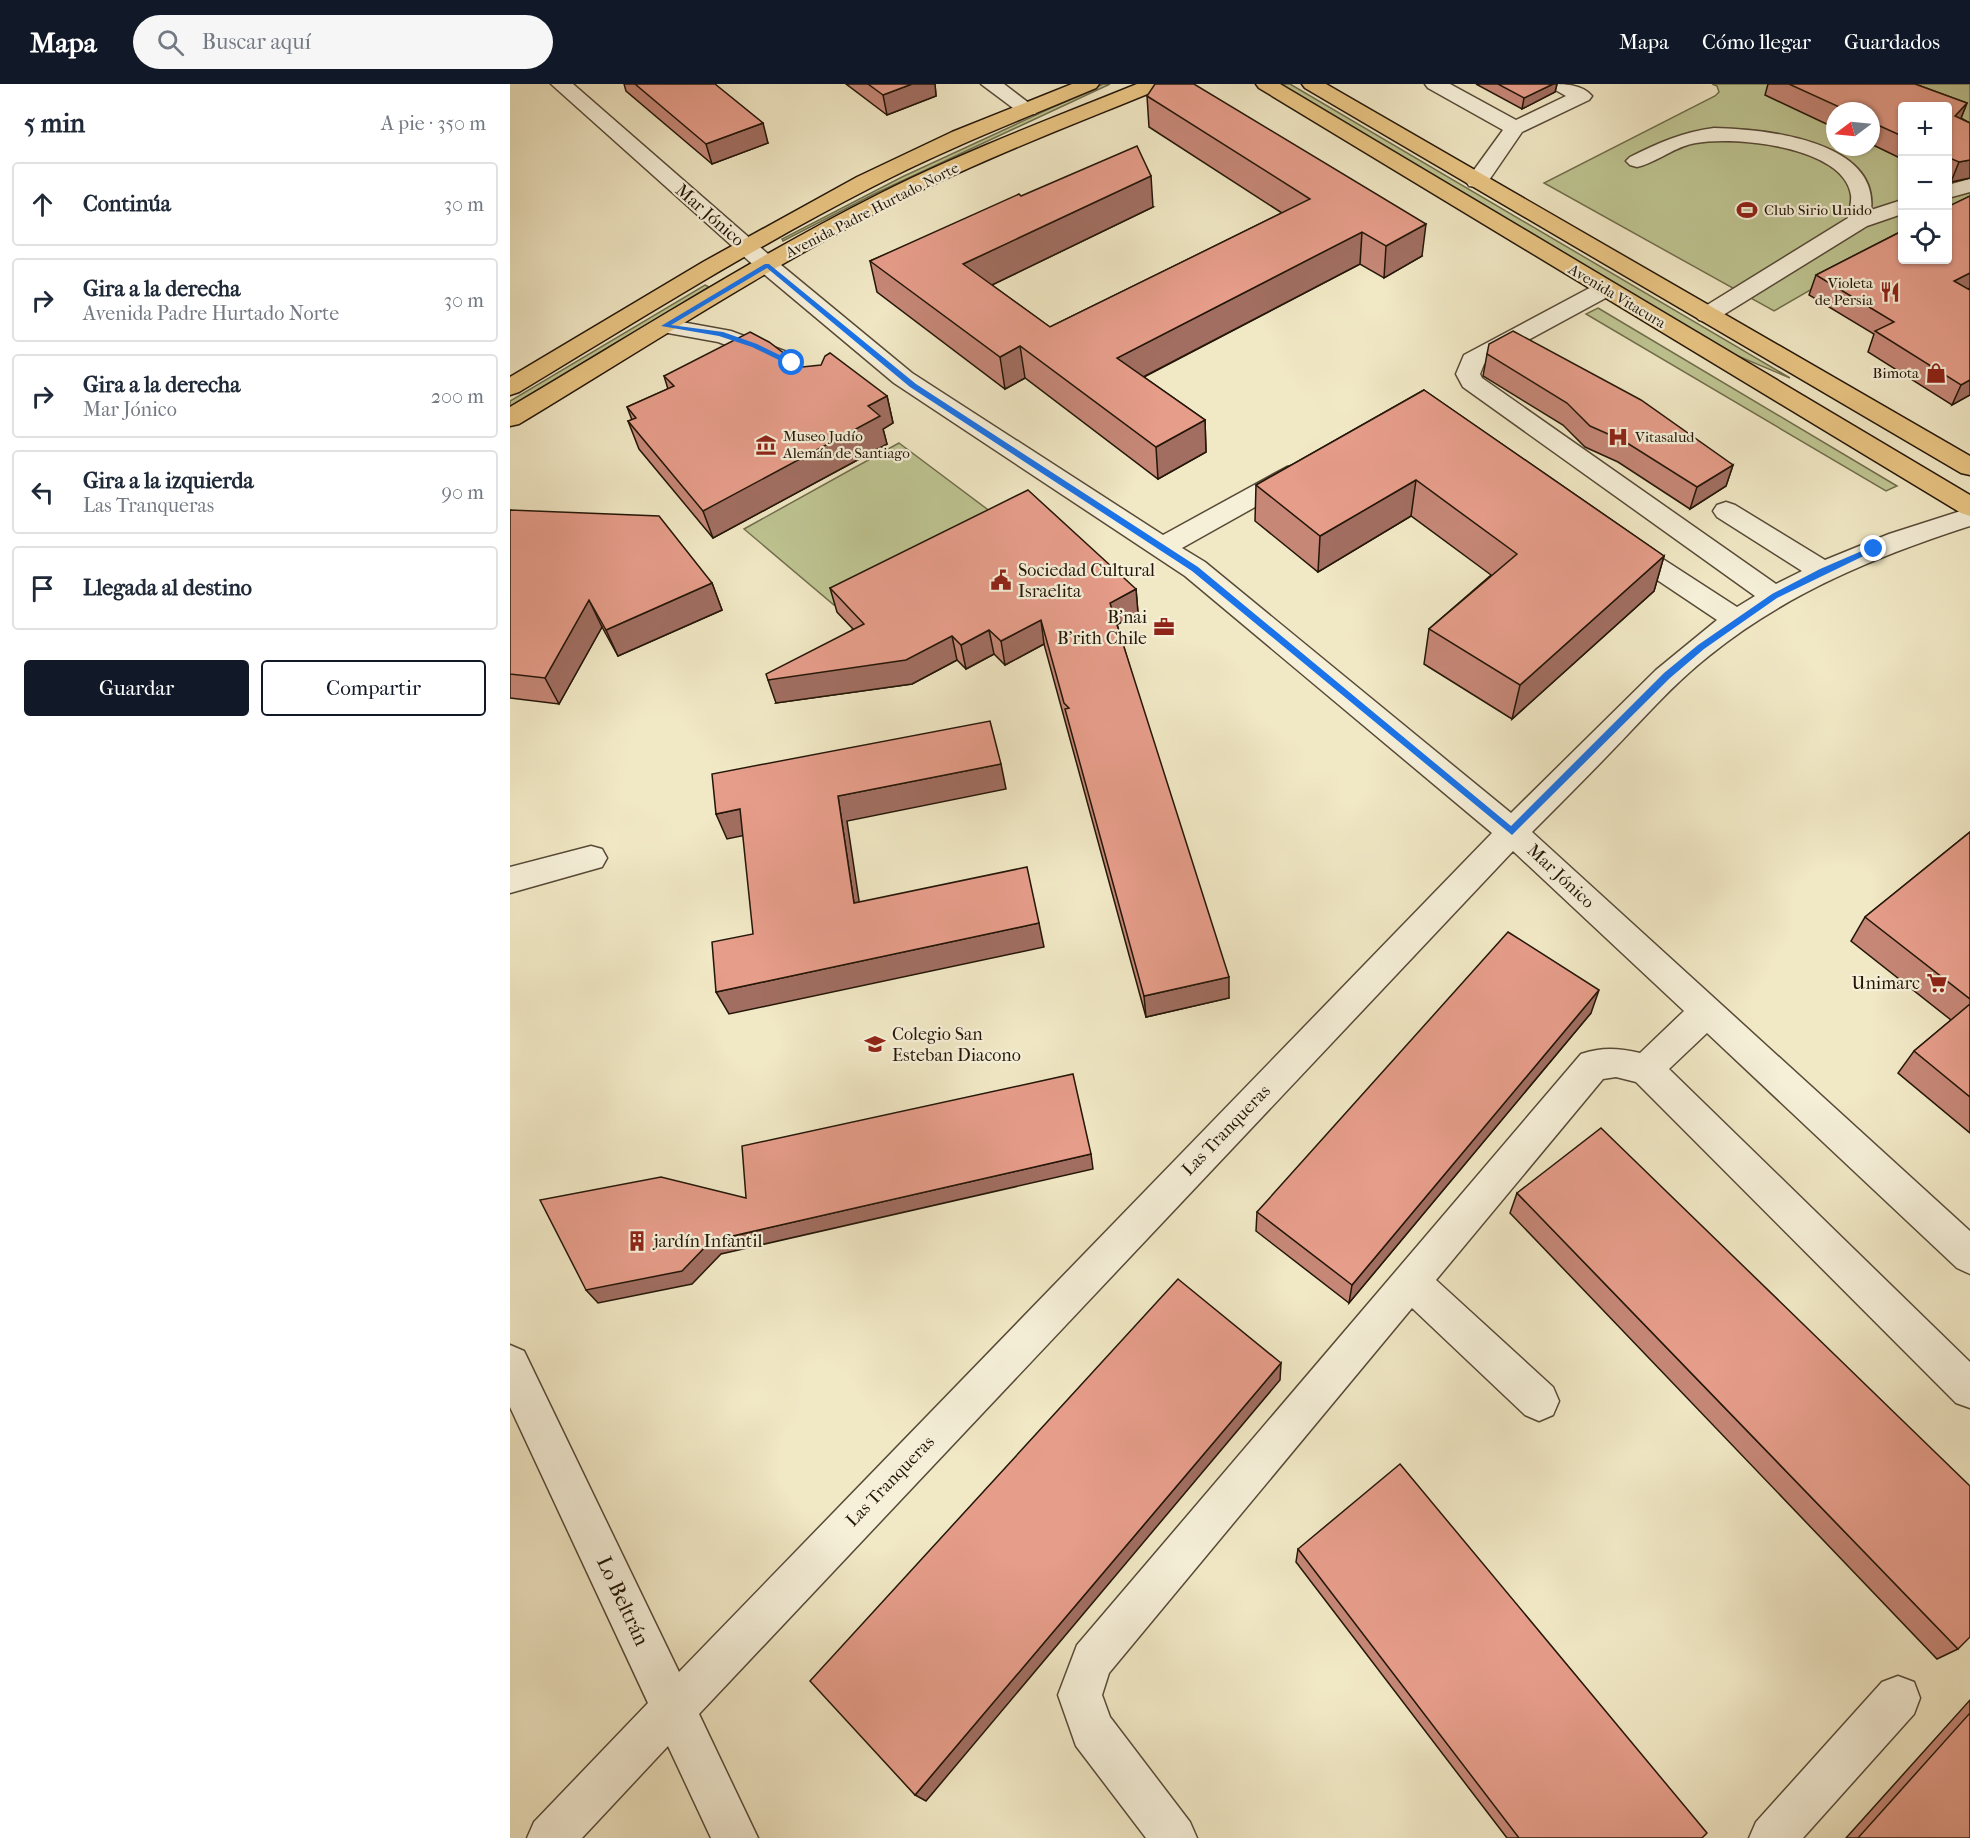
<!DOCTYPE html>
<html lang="es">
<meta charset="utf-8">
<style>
:root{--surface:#fff;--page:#f6f6f7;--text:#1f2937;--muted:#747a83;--line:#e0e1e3;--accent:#111827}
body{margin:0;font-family:"IM FELL French Canon",serif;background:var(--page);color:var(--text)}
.controls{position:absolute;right:18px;top:18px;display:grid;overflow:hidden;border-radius:6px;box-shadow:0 2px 4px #0004}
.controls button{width:54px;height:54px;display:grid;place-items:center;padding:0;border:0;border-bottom:2px solid var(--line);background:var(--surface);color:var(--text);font:30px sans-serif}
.compass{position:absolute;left:1316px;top:18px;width:54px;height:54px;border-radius:50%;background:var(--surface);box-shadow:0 2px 4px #0004;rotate:254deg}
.stop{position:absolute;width:18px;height:18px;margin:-14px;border:4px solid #1a73e8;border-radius:50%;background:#fff}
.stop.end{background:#1a73e8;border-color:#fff;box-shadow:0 2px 6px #0008}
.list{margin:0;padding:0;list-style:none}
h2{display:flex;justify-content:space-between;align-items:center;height:78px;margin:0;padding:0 24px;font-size:26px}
h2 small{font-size:20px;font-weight:400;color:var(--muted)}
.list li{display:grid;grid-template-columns:39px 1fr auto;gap:18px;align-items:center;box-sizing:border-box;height:84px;margin:0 12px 12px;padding:0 12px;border:2px solid var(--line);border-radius:6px}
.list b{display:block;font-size:22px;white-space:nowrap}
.list p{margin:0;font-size:20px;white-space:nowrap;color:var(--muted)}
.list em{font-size:20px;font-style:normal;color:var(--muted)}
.actions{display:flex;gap:12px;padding:18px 24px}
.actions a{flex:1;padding:14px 0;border:2px solid var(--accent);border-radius:6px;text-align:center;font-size:21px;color:var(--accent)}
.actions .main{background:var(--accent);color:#fff}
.icon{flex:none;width:33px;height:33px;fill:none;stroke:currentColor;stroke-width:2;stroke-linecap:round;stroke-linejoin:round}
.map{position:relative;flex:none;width:1460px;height:1754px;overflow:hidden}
header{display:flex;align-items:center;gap:36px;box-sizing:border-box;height:84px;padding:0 30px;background:var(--accent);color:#fff}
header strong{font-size:28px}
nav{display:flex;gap:33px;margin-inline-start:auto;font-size:21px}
.search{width:420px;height:54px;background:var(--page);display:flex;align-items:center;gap:15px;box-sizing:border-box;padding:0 21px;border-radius:33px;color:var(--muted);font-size:22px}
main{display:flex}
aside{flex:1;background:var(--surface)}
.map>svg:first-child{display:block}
.green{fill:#bec592;stroke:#716e4d;stroke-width:1.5;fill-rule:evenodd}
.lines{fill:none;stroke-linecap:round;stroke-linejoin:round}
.minor-casing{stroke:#574a37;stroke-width:3}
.major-casing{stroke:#241608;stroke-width:3}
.minor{fill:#f6f0d9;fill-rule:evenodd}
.major{fill:#e8c482;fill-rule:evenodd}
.wall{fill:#c68777;stroke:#241608;stroke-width:1.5}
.shaded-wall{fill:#a16e61;stroke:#241608;stroke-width:1.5}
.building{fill:#e69d8a;stroke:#241608;stroke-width:1.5}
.route{fill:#1a73e8}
.labels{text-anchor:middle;stroke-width:4.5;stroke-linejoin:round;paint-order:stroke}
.far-street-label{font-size:15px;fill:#241608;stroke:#f6f0d9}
.far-poi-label{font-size:15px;fill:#241608;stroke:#f6f0d9;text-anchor:start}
.street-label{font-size:18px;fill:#241608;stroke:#f6f0d9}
.poi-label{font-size:18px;fill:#241608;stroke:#f6f0d9;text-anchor:start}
.near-street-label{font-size:21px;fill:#241608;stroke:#f6f0d9}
</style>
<header>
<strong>Mapa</strong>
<div class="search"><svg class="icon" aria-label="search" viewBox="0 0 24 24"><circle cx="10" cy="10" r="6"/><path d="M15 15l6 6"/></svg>Buscar aquí</div>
<nav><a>Mapa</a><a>Cómo llegar</a><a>Guardados</a></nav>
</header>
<main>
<aside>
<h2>5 min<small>A pie · 350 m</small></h2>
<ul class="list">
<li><svg class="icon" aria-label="ahead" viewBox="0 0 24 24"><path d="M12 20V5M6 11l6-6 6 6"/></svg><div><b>Continúa</b></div><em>30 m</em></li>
<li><svg class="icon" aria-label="right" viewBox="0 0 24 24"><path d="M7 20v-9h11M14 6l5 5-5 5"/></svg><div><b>Gira a la derecha</b><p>Avenida Padre Hurtado Norte</p></div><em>30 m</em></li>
<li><svg class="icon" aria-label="right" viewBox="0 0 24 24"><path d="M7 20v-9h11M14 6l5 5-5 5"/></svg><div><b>Gira a la derecha</b><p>Mar Jónico</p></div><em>200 m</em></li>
<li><svg class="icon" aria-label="left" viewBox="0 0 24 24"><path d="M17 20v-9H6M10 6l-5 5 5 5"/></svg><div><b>Gira a la izquierda</b><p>Las Tranqueras</p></div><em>90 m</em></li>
<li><svg class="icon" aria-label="arrive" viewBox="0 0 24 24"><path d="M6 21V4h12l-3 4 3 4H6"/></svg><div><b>Llegada al destino</b></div></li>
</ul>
<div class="actions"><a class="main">Guardar</a><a>Compartir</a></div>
</aside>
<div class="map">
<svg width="1460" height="1754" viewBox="0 0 1460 1754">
<rect width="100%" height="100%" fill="#f1e8c5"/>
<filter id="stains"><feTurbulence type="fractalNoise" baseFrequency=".00333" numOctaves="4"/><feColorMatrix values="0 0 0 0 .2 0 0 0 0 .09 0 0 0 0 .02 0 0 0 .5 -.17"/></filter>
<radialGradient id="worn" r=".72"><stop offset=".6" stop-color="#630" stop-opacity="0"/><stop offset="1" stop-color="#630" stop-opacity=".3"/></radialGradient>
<g class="green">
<polygon points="593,0 600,0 364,110 273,157 272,155 392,93"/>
<polygon points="764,0 780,0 1280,294 1190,256"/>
<path d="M1202,0H1460V165L1438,153V22H1392V153L1264,227L1034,99L1205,12L1209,8L1207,2ZM1325,27H1361V63H1325Z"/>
<polygon points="195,201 199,203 0,323 0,317"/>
<polygon points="1088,224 1387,402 1376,407 1076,230"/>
<polygon points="389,359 481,428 324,521 234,445"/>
</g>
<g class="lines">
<g class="minor-casing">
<g id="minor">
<path d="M41,0H63L265,176L402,289L653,451L777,383L786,381L795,383L799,389L795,395L672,464L695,478L1001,729L1146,586L1207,536L1104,467L1100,461L1104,455L1113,452L1122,455L1227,523L1245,512L953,303L946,290L954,271L1087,200L1095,198L1103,200L1107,205L1103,210L974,280L970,290L972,294L1266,500L1292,487L1207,433L1203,427L1207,421L1216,418L1225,421L1315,476L1379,450L1460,424V442C1367,472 1277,509 1200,571C1163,600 1132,636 1099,670C1074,696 1048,722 1022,748L1460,1147V1190L1447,1184L1197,949L1159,985L1460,1278V1324L1446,1319L1126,998L1106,993L1093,995L926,1196L1043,1303L1049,1317L1043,1331L1029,1337L1015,1331L902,1224L599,1589L592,1611L600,1633L680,1738L687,1754H636L566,1662L548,1611L567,1561L1071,970C1092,963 1108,964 1130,969L1174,927L1003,767L189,1630L248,1754H201L158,1662L72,1754H17L24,1738L138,1619L0,1323V1261L14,1267L169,1588L982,749L675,492L384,299L249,186Z"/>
<polygon points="471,0 494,0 528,26 525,30 511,30"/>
<path d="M915,0H940L1006,36L1056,12L1042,4L1039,0C1054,0 1072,0 1082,12L1079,16L1012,48L975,102L967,103L959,102L956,97L993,46L918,4Z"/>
<path d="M1204,44C1253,45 1369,56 1361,126L1392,116V130L1357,142L1205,236L1197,238L1189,236L1185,231L1189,226L1338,134C1339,127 1342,118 1341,111C1334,62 1224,52 1186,59C1165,62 1148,78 1127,83L1120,81L1116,77L1120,73C1148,59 1173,48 1204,44Z"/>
<polygon points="1460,95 1460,108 1438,114 1438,101"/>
<polygon points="155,235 221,247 277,268 280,273 277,278 268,280 208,258 147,247 143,242 147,237"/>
<polygon points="81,762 92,765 97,774 92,783 0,809 0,783"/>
<polygon points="1388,1592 1404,1598 1410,1614 1404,1630 1293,1754 1239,1754 1246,1738 1372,1598"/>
</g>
</g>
<g class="major-casing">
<g id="major">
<path d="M562,0H589L586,4C510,36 435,65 362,103C241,165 125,238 9,308L0,311V293L193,178L347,93L442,48Z"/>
<path d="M627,0H655L652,4C562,41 472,75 385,119C255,185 133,265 9,340L0,342V323C122,251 242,174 369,110C453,68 540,35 627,0Z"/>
<polygon points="746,0 770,0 1460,411 1460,432 1451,429 749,4"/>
<polygon points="792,0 816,0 1460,372 1460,391 1451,389 795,4"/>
</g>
</g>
<use href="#minor" class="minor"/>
<use href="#major" class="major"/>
</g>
<g class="wall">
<polygon points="114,0 205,0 258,59 202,80 116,7"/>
<polygon points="336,0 425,0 426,12 377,31"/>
<polygon points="966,0 1047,0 1045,8 1012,25"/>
<polygon points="1258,0 1405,0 1457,19 1451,34 1460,39 1460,94 1441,98 1437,96 1437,22 1392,22 1392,75 1361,60 1361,27 1325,27 1325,44 1255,11"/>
<polygon points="637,12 912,172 874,194 850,180 634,293 695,336 696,368 648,395 515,294 495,305 367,208 360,177 511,112 643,123 482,201 540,243 772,129 639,43"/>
<polygon points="1460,112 1460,204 1458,205 1460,311 1442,321 1358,268 1364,250 1299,211 1306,191"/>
<polygon points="977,270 1223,381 1216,402 1180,425 1108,378 1075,363 1053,341 973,292"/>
<polygon points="292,283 377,312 383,339 373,345 377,360 203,454 129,365 118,337 122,336 117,323 158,305 154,292"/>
<polygon points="914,306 1154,472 1144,507 1002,635 914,580 919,545 981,491 901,432 808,488 745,437 746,401"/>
<polygon points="0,426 202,499 212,526 108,572 92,543 49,620 0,614"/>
<polygon points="320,504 626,505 628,529 607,540 719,914 636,933 534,560 495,581 484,570 456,585 447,576 402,600 266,619 343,545 327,528"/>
<polygon points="1460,748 1460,1049 1388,989 1404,967 1441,936 1341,857 1355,833"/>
<polygon points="1081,929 839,1219 746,1147 747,1128"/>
<polygon points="1007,1109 1448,1565 1427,1575 1000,1129"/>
<polygon points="788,1465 1192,1754 997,1754 786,1478"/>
<polygon points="1460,1616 1460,1754 1336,1754"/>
</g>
<g class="shaded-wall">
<polygon points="402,0 425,0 426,12 377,31 373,11"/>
<polygon points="1043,0 1047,0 1045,8 1012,25 1014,14"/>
<polygon points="1457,19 1449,39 1445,32"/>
<polygon points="253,39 258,59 202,80 196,60"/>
<polygon points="1460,76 1460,94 1441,98 1449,78"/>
<polygon points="641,92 643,123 459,212 453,180"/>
<polygon points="916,140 912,172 874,194 876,162"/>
<polygon points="852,148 850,180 610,305 607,274"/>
<polygon points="1460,189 1460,204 1436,217 1444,197"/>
<polygon points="510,262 515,294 495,305 490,273"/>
<polygon points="1460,296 1460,311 1442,321 1451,301"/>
<polygon points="377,312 383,339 373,345 377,360 203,454 193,427 358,322"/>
<polygon points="695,336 696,368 648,395 646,363"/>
<polygon points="1223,381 1216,402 1180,425 1187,403"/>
<polygon points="906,396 901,432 808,488 810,452"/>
<polygon points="1154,472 1144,507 1002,635 1010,601"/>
<polygon points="202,499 212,526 108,572 96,546"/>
<polygon points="626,505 628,529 603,543 600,519"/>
<polygon points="79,516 92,543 49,620 35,594"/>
<polygon points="531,536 534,560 495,581 491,557"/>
<polygon points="479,546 484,570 456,585 451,561"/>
<polygon points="442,552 447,576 402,600 266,619 258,596"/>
<polygon points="491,680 496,705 337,737 353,843 344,819 328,712"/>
<polygon points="230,725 241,750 217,755 206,730"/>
<polygon points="529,839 534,863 219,930 206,908"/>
<polygon points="719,893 719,914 636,933 634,912"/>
<polygon points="1089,906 1081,929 839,1219 842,1201"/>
<polygon points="581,1070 583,1085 211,1170 182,1200 88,1219 76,1206 201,1157"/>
<polygon points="771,1279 770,1296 416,1717 405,1711"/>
</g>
<g class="building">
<polygon points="125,0 205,0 253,39 196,60"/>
<polygon points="358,0 402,0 373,11"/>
<polygon points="645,0 684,0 916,140 876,162 852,148 607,274 695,336 646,363 510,262 490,273 360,177 509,110 511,112 627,62 641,92 453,180 540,243 800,115 637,12"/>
<polygon points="988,0 1043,0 1014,14"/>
<polygon points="1279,0 1405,0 1457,19 1445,32 1460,39 1460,76 1449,78 1437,73 1437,22 1392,22 1392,52 1361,38 1361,27 1338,27"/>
<polygon points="1460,112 1460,189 1444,197 1460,206 1460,296 1451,301 1365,247 1384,238 1306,191 1392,147 1392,176 1437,176 1437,123"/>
<polygon points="1003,247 1131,316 1223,381 1187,403 1114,357 1080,342 1057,319 977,270 979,260"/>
<polygon points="240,248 259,258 292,283 311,281 315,272 320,269 377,312 358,322 370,332 193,427 118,337 126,334 117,323 164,302 154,292"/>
<polygon points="914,306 1154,472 1010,601 919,545 1007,470 906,396 810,452 746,401"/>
<polygon points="518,406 626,505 600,519 719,893 634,912 555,625 559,624 554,619 531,536 491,557 479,546 451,561 442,552 396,576 258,596 256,590 354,540 320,504"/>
<polygon points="0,426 149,432 202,499 96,546 79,516 35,594 0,590"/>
<polygon points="480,637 491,680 328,712 344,819 517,783 529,839 206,908 202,858 243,850 230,725 206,730 202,690"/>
<polygon points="1460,748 1460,915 1355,833"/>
<polygon points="998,848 1089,906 842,1201 747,1128"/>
<polygon points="1460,920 1460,1013 1404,967"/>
<polygon points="563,990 581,1070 201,1157 172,1187 76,1206 30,1116 151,1093 236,1114 232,1062"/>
<polygon points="1091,1044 1460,1402 1460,1553 1448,1565 1007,1109"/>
<polygon points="668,1195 771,1279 405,1711 300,1597"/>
<polygon points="890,1380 1197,1749 1192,1754 1009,1754 788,1465"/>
<polygon points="1460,1629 1460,1754 1348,1754"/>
</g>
<polygon class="route" points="255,180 259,180 406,300 688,483 1001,742 1154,589 1188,561 1262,510 1310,485 1361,463 1368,465 1267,514 1194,565 1160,594 1002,751 682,487 400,303 257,184 161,241 213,248 247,260 284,278 284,281 279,281 242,263 209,252 151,242"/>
<defs>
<g id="stadium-bare" transform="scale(1.62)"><path d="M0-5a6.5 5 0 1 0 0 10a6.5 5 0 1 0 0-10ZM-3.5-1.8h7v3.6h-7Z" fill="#8f2418" stroke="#f6f0d9" stroke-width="2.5" paint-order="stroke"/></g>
<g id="restaurant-bare" transform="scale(1.62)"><path d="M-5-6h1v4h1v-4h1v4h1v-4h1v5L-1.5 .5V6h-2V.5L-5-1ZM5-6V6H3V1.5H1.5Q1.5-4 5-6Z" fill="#8f2418" stroke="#f6f0d9" stroke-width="2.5" paint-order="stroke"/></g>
<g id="shop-bare" transform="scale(1.62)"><path d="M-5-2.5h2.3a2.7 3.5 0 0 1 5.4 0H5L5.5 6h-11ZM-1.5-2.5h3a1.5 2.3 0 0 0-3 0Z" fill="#8f2418" stroke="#f6f0d9" stroke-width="2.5" paint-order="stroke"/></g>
<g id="hospital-bare" transform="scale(1.62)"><path d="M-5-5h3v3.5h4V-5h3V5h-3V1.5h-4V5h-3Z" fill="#8f2418" stroke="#f6f0d9" stroke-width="2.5" paint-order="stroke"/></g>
<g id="museum-bare" transform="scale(1.62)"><path d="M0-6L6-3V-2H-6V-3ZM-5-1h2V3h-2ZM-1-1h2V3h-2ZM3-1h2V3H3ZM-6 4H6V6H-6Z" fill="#8f2418" stroke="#f6f0d9" stroke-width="2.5" paint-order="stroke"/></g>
<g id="civic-bare" transform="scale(1.62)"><path d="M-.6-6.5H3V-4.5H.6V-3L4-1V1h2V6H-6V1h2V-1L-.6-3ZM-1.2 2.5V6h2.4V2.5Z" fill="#8f2418" stroke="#f6f0d9" stroke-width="2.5" paint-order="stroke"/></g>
<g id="office-bare" transform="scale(1.62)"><path d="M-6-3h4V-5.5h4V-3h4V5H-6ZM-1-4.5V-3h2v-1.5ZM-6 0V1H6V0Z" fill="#8f2418" stroke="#f6f0d9" stroke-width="2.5" paint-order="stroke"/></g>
<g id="supermarket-bare" transform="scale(1.62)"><path d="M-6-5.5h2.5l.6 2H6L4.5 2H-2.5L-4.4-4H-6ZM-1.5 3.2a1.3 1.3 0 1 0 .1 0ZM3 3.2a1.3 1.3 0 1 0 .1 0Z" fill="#8f2418" stroke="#f6f0d9" stroke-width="2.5" paint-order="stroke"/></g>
<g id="school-bare" transform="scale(1.62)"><path d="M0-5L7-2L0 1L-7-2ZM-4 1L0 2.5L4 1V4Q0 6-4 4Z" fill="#8f2418" stroke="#f6f0d9" stroke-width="2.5" paint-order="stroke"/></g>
<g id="building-bare" transform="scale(1.62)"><path d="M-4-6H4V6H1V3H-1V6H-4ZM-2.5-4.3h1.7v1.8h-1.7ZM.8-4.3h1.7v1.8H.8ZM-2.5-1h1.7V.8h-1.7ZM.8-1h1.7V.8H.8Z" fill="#8f2418" stroke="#f6f0d9" stroke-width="2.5" paint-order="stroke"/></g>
</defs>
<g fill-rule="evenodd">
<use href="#stadium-bare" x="1237" y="126"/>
<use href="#restaurant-bare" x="1380" y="208"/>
<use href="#shop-bare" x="1426" y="289"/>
<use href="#hospital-bare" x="1108" y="353"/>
<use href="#museum-bare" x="256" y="361"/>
<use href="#civic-bare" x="491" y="496"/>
<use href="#office-bare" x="654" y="543"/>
<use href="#supermarket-bare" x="1427" y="899"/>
<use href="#school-bare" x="365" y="960"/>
<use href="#building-bare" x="127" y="1157"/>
</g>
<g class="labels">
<g class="far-street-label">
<text transform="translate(362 126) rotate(-27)" y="5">Avenida Padre Hurtado Norte</text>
<text transform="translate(1107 212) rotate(31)" y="5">Avenida Vitacura</text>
</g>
<g class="far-poi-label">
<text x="1254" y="131">Club Sirio Unido</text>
<text x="1363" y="204" text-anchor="end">Violeta<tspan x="1363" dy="17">de Persia</tspan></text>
<text x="1409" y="294" text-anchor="end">Bimota</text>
<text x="273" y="357">Museo Judío<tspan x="273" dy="17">Alemán de Santiago</tspan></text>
<text x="1125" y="358">Vitasalud</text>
</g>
<g class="street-label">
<text transform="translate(200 131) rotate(41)" y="6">Mar Jónico</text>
<text transform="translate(1051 792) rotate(43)" y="6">Mar Jónico</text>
<text transform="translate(716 1046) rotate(-46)" y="6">Las Tranqueras</text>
<text transform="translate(380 1397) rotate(-46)" y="6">Las Tranqueras</text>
</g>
<g class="poi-label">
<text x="508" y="492">Sociedad Cultural<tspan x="508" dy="21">Israelita</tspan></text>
<text x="637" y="539" text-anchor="end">B'nai<tspan x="637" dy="21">B'rith Chile</tspan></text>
<text x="1410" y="905" text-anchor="end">Unimarc</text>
<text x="382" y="956">Colegio San<tspan x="382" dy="21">Esteban Diacono</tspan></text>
<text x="144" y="1163">jardín Infantil</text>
</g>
<g class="near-street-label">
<text transform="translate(113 1517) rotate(65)" y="7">Lo Beltrán</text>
</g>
</g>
<rect width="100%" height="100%" filter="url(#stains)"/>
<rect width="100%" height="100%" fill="url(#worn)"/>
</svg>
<div class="controls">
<button>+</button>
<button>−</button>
<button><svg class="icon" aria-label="locate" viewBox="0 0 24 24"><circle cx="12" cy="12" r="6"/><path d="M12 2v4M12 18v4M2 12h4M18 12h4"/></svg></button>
</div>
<svg class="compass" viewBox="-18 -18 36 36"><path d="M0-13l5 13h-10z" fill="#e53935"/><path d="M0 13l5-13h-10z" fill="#747a83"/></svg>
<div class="stop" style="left:282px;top:279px"></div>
<div class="stop end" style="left:1364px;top:465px"></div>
</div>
</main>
